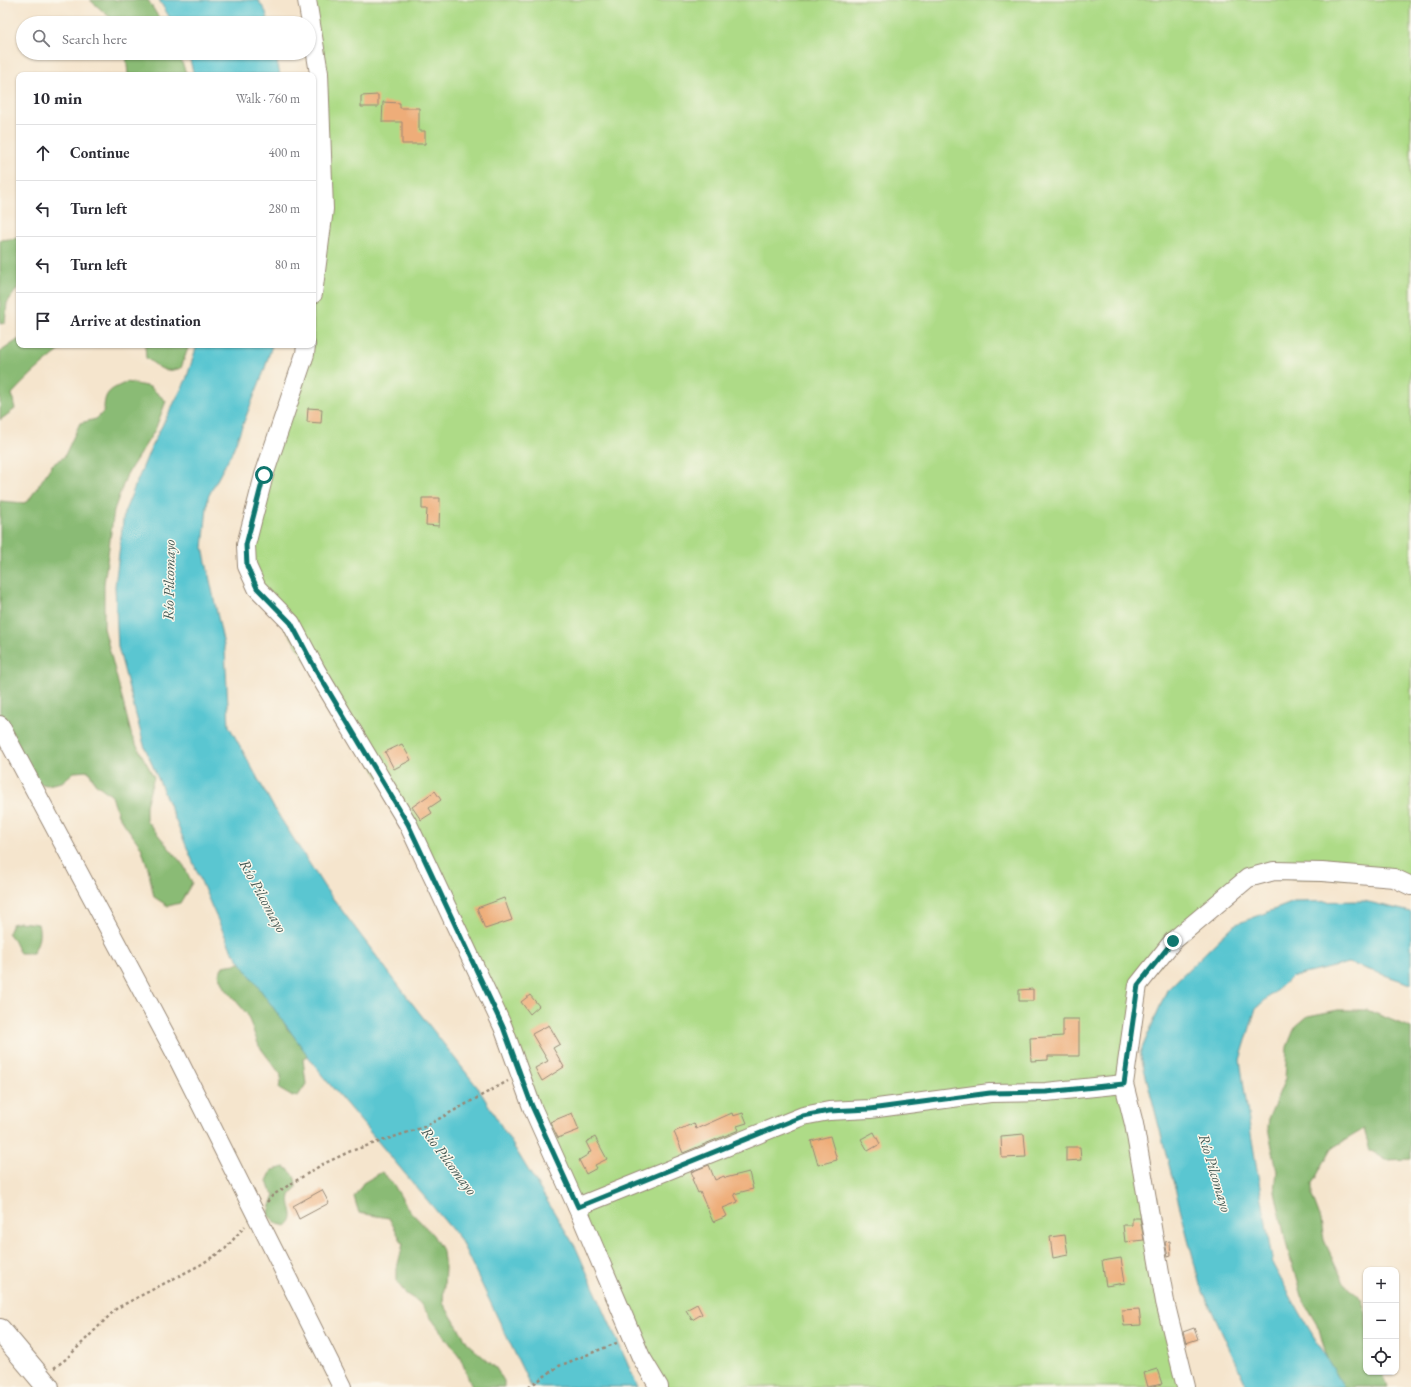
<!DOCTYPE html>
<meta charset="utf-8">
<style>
:root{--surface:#fff;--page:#f7f7f7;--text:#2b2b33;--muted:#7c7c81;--line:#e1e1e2}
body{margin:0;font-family:"EB Garamond",serif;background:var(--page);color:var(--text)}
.controls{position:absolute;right:12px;bottom:12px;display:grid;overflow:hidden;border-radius:8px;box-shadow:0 1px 3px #0004}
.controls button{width:36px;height:36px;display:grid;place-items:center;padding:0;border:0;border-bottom:1px solid var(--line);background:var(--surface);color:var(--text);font:20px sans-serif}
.stop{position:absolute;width:12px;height:12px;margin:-9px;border:3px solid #0f766e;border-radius:50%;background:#fff}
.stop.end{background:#0f766e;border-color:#fff;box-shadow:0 1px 4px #0008}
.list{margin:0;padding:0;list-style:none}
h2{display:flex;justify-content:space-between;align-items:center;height:52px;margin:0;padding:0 16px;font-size:17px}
h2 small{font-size:13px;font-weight:400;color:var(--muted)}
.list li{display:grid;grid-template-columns:26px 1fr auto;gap:12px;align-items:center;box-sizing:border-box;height:56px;padding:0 16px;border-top:1px solid var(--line)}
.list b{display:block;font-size:15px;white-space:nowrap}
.list em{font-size:13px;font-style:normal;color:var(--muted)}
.icon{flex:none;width:22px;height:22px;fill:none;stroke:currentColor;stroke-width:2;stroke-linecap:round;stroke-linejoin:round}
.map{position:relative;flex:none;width:1411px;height:1387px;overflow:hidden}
.search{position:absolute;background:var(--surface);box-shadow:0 1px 3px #0004;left:16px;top:16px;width:300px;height:44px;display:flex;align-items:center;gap:10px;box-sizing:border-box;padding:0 14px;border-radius:22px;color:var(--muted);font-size:15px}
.panel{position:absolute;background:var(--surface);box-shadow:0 1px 3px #0004;left:16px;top:72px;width:300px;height:276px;border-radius:8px}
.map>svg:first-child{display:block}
.green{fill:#aedb87;stroke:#748252}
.forest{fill:#8abb74;stroke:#627249}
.water{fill:#5ac6d1;stroke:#4a7878}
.building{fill:#eead79}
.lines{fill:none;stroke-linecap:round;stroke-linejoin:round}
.minor-casing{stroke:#988876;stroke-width:20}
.major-casing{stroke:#988876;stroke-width:24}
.path{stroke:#988876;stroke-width:2.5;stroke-dasharray:3 3;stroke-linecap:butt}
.minor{stroke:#fff;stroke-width:18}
.major{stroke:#fff;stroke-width:22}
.route{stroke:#0f766e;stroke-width:5}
.labels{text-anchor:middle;stroke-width:3;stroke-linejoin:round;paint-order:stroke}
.water-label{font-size:15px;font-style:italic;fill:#445954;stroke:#fbf7ec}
</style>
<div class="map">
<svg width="1411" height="1387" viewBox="0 0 1411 1387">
<rect width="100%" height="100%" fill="#fbf7ec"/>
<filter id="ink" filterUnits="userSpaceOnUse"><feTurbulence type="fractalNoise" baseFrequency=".025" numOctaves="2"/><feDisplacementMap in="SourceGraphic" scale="8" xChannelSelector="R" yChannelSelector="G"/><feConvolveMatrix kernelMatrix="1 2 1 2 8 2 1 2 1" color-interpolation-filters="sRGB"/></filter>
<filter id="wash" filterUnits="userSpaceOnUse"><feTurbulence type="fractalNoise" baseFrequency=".012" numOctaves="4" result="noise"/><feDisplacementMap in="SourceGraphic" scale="16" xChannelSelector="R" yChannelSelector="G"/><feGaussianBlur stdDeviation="0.9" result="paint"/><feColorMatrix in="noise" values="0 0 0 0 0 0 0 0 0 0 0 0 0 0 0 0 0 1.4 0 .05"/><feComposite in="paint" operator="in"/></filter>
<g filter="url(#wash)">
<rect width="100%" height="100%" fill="#f5e5cd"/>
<polygon class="green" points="307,0 1411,0 1411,886 1394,878 1248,878 1138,985 1124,1084 1186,1387 659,1387 408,824 247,566 264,475 313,345 313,294 324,208"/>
<g class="forest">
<polygon points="90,0 148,0 162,23 113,23 112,19"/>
<polygon points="126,53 178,53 187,75 128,75"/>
<polygon points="19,238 19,286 7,303 5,323 0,324 0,240"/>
<path d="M19,339V345H67C47,360 29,375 12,394L15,409L0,420V352Z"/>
<path d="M145,345H189L181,368C163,374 161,368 146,358Z"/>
<path d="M127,382L150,387L166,401L155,430L127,474L114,510L104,584V628L132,737L154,777L146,805V820L184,866L192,883L180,903L168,906L154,897L148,868L141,847L118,815L112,796L95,783L89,771L74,772L62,782L47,785L29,782L0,721V501L24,503L29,500L52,465L64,457L80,423L96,419L104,411C104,391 110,390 127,382Z"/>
<path d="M20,922L38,924C41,936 38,943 33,953H20C15,946 14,939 8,933L12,924Z"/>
<polygon points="241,963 255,974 266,988 288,1030 303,1039 314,1052 303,1059 306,1084 298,1096 291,1096 279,1089 281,1075 259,1046 247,1014 225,988 219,974 223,966"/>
<polygon points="1338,1010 1367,1010 1411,1028 1411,1159 1386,1160 1370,1150 1364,1129 1332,1148 1312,1184 1312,1196 1321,1220 1324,1240 1344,1283 1361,1299 1366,1315 1366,1372 1383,1372 1388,1387 1337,1387 1329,1367 1318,1325 1301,1296 1286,1243 1275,1191 1277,1171 1268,1128 1269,1117 1285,1079 1287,1047 1295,1027 1308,1016"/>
<path d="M285,1167C294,1173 296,1178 296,1188C279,1202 302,1214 286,1226L278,1224L268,1215L275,1194L270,1190L267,1181L272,1170Z"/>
<polygon points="382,1172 394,1185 408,1209 433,1235 443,1252 445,1268 443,1303 469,1345 496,1368 504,1381 504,1387 472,1387 460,1357 419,1302 406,1294 397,1282 397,1268 403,1244 389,1218 359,1213 354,1197 363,1183"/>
</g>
<g class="water">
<polygon points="159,0 258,0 266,12 268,23 173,23"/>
<polygon points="188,53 275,53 280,75 194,75"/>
<polygon points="197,345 272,345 264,371 232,452 208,497 203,548 225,650 229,726 274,808 325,888 408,998 478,1088 576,1248 638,1387 531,1387 460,1239 321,1074 231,949 211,905 144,745 118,647 115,586 124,513 152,445 186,380"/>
<polygon points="1364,901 1411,912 1411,984 1349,963 1292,977 1256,1008 1240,1060 1250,1128 1273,1265 1302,1317 1344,1387 1247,1387 1200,1285 1140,1053 1167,990 1234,925 1294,902"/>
</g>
<g id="blocks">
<g class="building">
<polygon points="378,95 378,107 361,107 361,96"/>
<polygon points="383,102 400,103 400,108 419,108 419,131 425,131 425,144 402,144 402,122 382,122"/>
<polygon points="308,408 322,409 321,423 307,422"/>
<polygon points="422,498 440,498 439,526 426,525 427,509 422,509"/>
<polygon points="402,744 411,760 394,769 385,752"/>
<polygon points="435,791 441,800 429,808 432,813 421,820 412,807"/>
<polygon points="504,898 512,920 485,929 477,908"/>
<polygon points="1033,989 1033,1001 1019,1001 1019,990"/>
<polygon points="530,995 539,1006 530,1014 521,1002"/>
<polygon points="1063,1019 1079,1019 1079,1056 1048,1056 1048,1060 1031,1061 1030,1038 1063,1036"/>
<polygon points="549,1025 560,1044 553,1048 564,1067 542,1081 535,1068 548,1061 532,1034"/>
<polygon points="572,1113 579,1130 558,1138 550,1122"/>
<polygon points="732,1113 733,1116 743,1113 747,1123 737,1126 739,1130 683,1153 674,1132 694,1123 696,1129"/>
<polygon points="874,1132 880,1144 868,1151 861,1139"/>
<polygon points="1024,1134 1026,1157 1002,1158 1001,1136"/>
<polygon points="830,1136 837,1160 818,1165 811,1141"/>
<polygon points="595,1137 607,1159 595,1165 597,1168 586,1174 579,1160 589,1154 588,1153 591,1152 586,1142"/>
<polygon points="1066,1147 1080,1147 1081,1160 1066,1161"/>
<polygon points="709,1165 715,1180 724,1176 725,1178 749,1172 753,1189 734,1194 738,1202 723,1208 727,1216 713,1222 700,1192 698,1193 692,1179 694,1178 691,1172"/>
<polygon points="322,1190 329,1203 299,1219 293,1206"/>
<polygon points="1132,1218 1140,1218 1144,1240 1125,1242 1123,1225 1132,1225"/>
<polygon points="1065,1235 1068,1255 1053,1258 1050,1237"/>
<polygon points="1170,1241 1171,1256 1168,1257 1165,1242"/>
<polygon points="1121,1258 1125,1283 1106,1286 1102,1261"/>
<polygon points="697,1304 702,1314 692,1320 686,1310"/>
<polygon points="1139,1309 1141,1325 1124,1326 1122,1310"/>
<polygon points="1194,1328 1198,1339 1186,1343 1183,1332"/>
<polygon points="1157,1369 1162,1384 1148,1387 1144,1373"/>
</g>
</g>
</g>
<g filter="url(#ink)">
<use href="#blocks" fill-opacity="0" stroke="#988876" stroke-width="1"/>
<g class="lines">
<g class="minor-casing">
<g id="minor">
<polyline points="307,0 319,73 324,209 313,294"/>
<polyline points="306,345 305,354 264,475 246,545 247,566 257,588 291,623 316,670 408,824 503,1027 532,1107 577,1207 641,1357 659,1387"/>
<polyline points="0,725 173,1049 342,1387"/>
<polyline points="577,1207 803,1116 829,1111 870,1109 990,1093 1046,1092 1124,1084"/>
<polyline points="1186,1387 1165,1302 1134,1124 1124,1084 1138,985 1173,941 1248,878 1274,871 1322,872 1394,878 1411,886"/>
</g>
</g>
<g class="major-casing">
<polyline id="major" points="0,1330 48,1387"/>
</g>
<g class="path">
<polyline points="267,1202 273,1195 323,1164 351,1151 424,1127 508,1081"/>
<polyline points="54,1368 66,1359 117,1308 200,1265 225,1249 245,1226"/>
<polyline points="529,1387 559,1366 619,1342"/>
</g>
<use href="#minor" class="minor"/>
<use href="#major" class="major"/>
</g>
</g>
<g class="lines" filter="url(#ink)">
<polyline class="route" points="264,475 246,545 247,566 257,588 291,623 316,670 408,824 503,1027 532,1106 578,1207 803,1116 829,1111 870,1109 990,1093 1046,1092 1124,1084 1138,985 1173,941"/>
</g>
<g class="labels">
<g class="water-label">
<text transform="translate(169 580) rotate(-89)" y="5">Río Pilcomayo</text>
<text transform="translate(263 896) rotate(61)" y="5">Río Pilcomayo</text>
<text transform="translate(449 1161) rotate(53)" y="5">Río Pilcomayo</text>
<text transform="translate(1215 1173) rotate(73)" y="5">Río Pilcomayo</text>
</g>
</g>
</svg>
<div class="controls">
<button>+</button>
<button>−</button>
<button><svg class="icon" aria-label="locate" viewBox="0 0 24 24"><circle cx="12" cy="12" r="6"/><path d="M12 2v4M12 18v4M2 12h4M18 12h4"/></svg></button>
</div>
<div class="stop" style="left:264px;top:475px"></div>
<div class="stop end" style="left:1173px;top:941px"></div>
<div class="search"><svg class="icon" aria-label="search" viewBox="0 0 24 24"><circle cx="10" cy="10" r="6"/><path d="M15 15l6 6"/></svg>Search here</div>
<section class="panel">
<h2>10 min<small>Walk · 760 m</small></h2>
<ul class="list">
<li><svg class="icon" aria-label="ahead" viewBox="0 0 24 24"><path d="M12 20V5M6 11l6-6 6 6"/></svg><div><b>Continue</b></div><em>400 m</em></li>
<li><svg class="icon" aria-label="left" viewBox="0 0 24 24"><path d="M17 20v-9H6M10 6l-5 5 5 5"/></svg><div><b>Turn left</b></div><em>280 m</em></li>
<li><svg class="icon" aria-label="left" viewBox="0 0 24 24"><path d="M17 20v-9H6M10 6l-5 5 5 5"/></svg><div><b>Turn left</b></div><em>80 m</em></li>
<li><svg class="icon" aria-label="arrive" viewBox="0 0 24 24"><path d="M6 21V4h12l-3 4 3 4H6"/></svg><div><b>Arrive at destination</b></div></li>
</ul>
</section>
</div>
